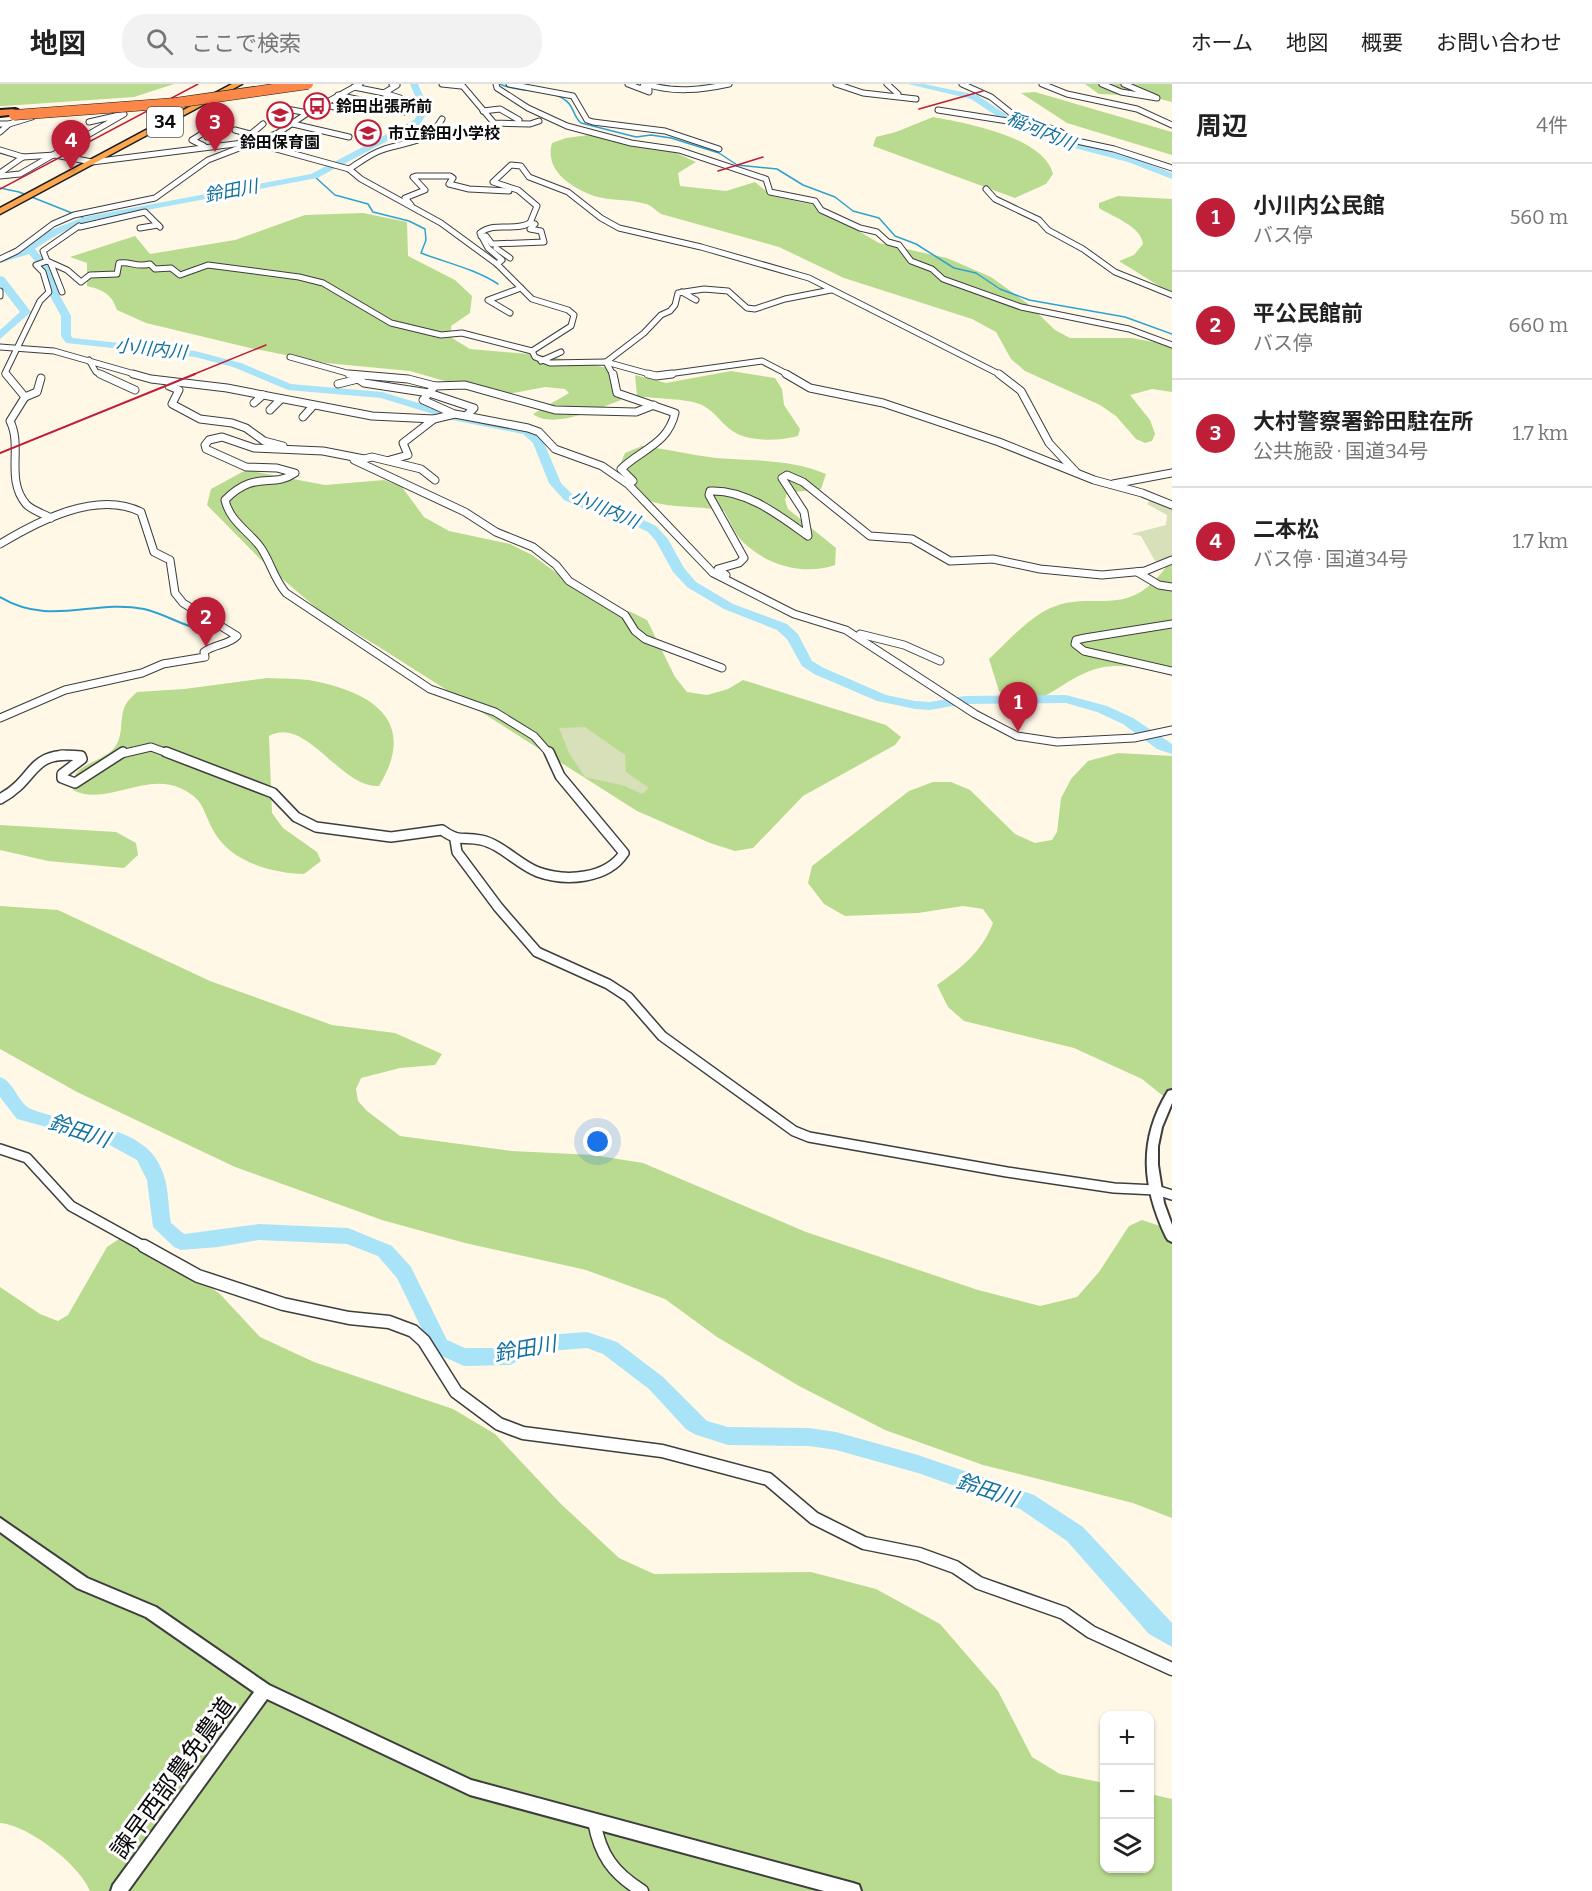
<!DOCTYPE html>
<html lang="ja">
<meta charset="utf-8">
<style>
:root{--surface:#fff;--page:#f2f2f2;--text:#222;--muted:#767676;--line:#e0e0e0;--accent:#be1e37}
body{margin:0;font-family:Bitter,"Noto Sans JP",serif;background:var(--page);color:var(--text)}
.controls{position:absolute;right:18px;bottom:18px;display:grid;overflow:hidden;border-radius:12px;box-shadow:0 2px 4px #0004}
.controls button{width:54px;height:54px;display:grid;place-items:center;padding:0;border:0;border-bottom:2px solid var(--line);background:var(--surface);color:var(--text);font:30px sans-serif}
.you{position:absolute;left:598px;top:1058px;width:21px;height:21px;margin:-15px;border:4px solid #fff;border-radius:50%;background:#1a73e8;box-shadow:0 0 0 9px #1a73e833}
.badge{display:grid;place-items:center;width:39px;height:39px;border-radius:50%;background:var(--accent);color:#fff;font-size:20px;font-weight:700}
.pin{position:absolute;translate:-50% -50px;filter:drop-shadow(0 2px 3px #0008)}
.pin::after{content:'';position:absolute;top:32px;width:21px;height:18px;background:inherit;clip-path:polygon(0 0,100% 0,50% 100%)}
.list{margin:0;padding:0;list-style:none}
h2{display:flex;justify-content:space-between;align-items:center;height:78px;margin:0;padding:0 24px;font-size:26px}
h2 small{font-size:20px;font-weight:400;color:var(--muted)}
.list li{display:grid;grid-template-columns:39px 1fr auto;gap:18px;align-items:center;box-sizing:border-box;height:108px;padding:0 24px;border-top:2px solid var(--line)}
.list b{display:block;font-size:22px;white-space:nowrap}
.list p{margin:0;font-size:20px;white-space:nowrap;color:var(--muted)}
.list em{font-size:20px;font-style:normal;color:var(--muted)}
.icon{flex:none;width:33px;height:33px;fill:none;stroke:currentColor;stroke-width:2;stroke-linecap:round;stroke-linejoin:round}
.map{position:relative;flex:none;width:1172px;height:1807px;overflow:hidden}
header{display:flex;align-items:center;gap:36px;box-sizing:border-box;height:84px;padding:0 30px;background:var(--surface);border-bottom:2px solid var(--line)}
header strong{font-size:28px}
nav{display:flex;gap:33px;margin-inline-start:auto;font-size:21px}
.search{width:420px;height:54px;background:var(--page);display:flex;align-items:center;gap:15px;box-sizing:border-box;padding:0 21px;border-radius:24px;color:var(--muted);font-size:22px}
main{display:flex}
aside{flex:1;background:var(--surface)}
.map>svg:first-child{display:block}
.forest{fill:#b9db8f}
.cemetery{fill:#d7e0b9}
.lines{fill:none;stroke-linecap:round;stroke-linejoin:round}
.stream-far1{stroke:#2da2d2;stroke-width:1.5}
.stream{stroke:#2da2d2;stroke-width:2}
.river{fill:#a9e3f8;fill-rule:evenodd}
.minor-far3-casing{stroke:#3d3d3d;stroke-width:7}
.minor-far2-casing{stroke:#3d3d3d;stroke-width:9}
.minor-far1-casing{stroke:#3d3d3d;stroke-width:12}
.minor-casing{stroke:#3d3d3d;stroke-width:15}
.tertiary-casing{stroke:#3d3d3d;stroke-width:4}
.trunk-casing{stroke:#1b1b1b;stroke-width:3}
.motorway-casing{stroke:#1b1b1b;stroke-width:4}
.minor-far3{stroke:#fff;stroke-width:5}
.minor-far2{stroke:#fff;stroke-width:7}
.minor-far1{stroke:#fff;stroke-width:9}
.minor{stroke:#fff;stroke-width:12}
.tertiary{fill:#fff;fill-rule:evenodd}
.trunk{fill:#fda650;fill-rule:evenodd}
.motorway{fill:#fb8749;fill-rule:evenodd}
.rail-far1{stroke:#be1e37;stroke-width:1.5}
.rail{stroke:#be1e37;stroke-width:2}
.motorway-bridge-casing{stroke:#1b1b1b;stroke-width:11;stroke-linecap:butt}
.motorway-bridge{stroke:#fb8749;stroke-width:10}
.labels{text-anchor:middle;stroke-width:6;stroke-linejoin:round;paint-order:stroke}
.far-poi-label{font-size:16px;font-weight:bold;fill:#0a0a0a;stroke:#fff;text-anchor:start}
.shield{fill:#fff;stroke:#545454;stroke-width:1.5}
.shield-label{font-size:18px;font-weight:bold;fill:#0a0a0a}
.far-water-label{font-size:18px;font-style:italic;fill:#10709f;stroke:#fff}
.water-label{font-size:21px;font-style:italic;fill:#10709f;stroke:#fff}
.near-street-label{font-size:24px;fill:#0a0a0a;stroke:#fff}
</style>
<header>
<strong>地図</strong>
<div class="search"><svg class="icon" aria-label="search" viewBox="0 0 24 24"><circle cx="10" cy="10" r="6"/><path d="M15 15l6 6"/></svg>ここで検索</div>
<nav><a>ホーム</a><a>地図</a><a>概要</a><a>お問い合わせ</a></nav>
</header>
<main>
<div class="map">
<svg width="1172" height="1807" viewBox="0 0 1172 1807">
<rect width="100%" height="100%" fill="#fff8e7"/>
<g class="forest">
<polygon points="0,0 174,0 134,13 4,22 0,22"/>
<polygon points="1085,0 1172,0 1172,18 1148,12 1099,10"/>
<polygon points="1035,8 1172,48 1172,71 1067,39 1021,9"/>
<path d="M933,33C966,39 1044,53 1053,90L1046,100L1015,114L873,62L876,53L896,48Z"/>
<path d="M589,51L674,68L696,78L678,89L680,102L726,107L755,98L772,112L814,121L879,159L947,174L991,193L1027,219L1055,246L1070,254H1131L1172,261V308L1152,305L1130,311L1150,336L1155,350L1152,357L1145,359L1136,355L1116,332L1100,321L1025,287L1011,275L996,248L972,235L844,194L779,163L661,130C656,127 651,121 646,120C629,115 611,117 594,112C572,104 544,87 552,59L566,54Z"/>
<path d="M1118,112L1172,115V210L1119,177L1134,171L1143,160C1141,142 1113,133 1099,124V119Z"/>
<path d="M363,129L407,138L408,172L455,196L472,212L470,229L451,242L452,254L470,265L541,271L608,284L621,316C600,324 552,346 533,330L569,309L565,305L545,303L497,312L410,287L326,279L250,264L146,239L117,226C112,210 103,206 87,202V179L70,173L135,152L150,170L235,156L305,131Z"/>
<path d="M731,287L775,294L782,305L784,321L800,345L798,352C779,357 751,358 734,348C722,341 716,328 702,321C687,314 654,315 637,312L635,291L666,299Z"/>
<path d="M642,362C667,365 691,371 716,374C753,377 792,375 826,390L821,405L787,409L785,416L788,425L836,464L835,481C804,492 767,481 744,459C735,451 730,437 724,427C684,418 641,431 616,390L625,369Z"/>
<polygon points="246,386 325,401 384,396 402,403 424,433 449,447 510,460 532,471 598,519 631,528 647,536 675,593 687,608 707,611 728,605 743,596 886,641 901,653 895,661 803,712 753,764 735,767 710,759 637,727 379,563 321,528 265,480 207,421 211,405"/>
<path d="M1172,479V592C1143,584 1114,576 1085,589C1057,601 1048,618 1013,619L999,607L989,575C1005,560 1022,541 1041,529C1090,499 1125,543 1168,480Z"/>
<path d="M267,594C282,595 299,594 314,597C374,609 418,638 379,702C341,705 306,631 269,652L272,729L283,744L317,768L321,777L304,790C271,789 230,778 213,746C202,725 204,715 180,704C145,688 105,723 73,706C69,678 102,680 115,663C124,651 119,635 125,622C127,617 133,612 137,608L184,605Z"/>
<path d="M1118,669L1172,672V1019L1142,995L1074,964L964,937L948,923L937,901C961,884 982,868 993,839L983,825L963,822L918,829L845,832L824,820L808,799L812,782L909,707L933,698H951L970,706L1015,750L1035,759L1052,756L1057,748L1061,714L1071,695L1088,677Z"/>
<polygon points="0,741 116,748 136,759 138,771 124,784 48,777 0,766"/>
<polygon points="0,822 58,826 210,897 332,941 395,949 442,970 435,981 400,984 361,994 356,1005 358,1017 367,1027 400,1052 512,1067 593,1071 643,1079 806,1148 978,1206 1040,1222 1077,1213 1099,1188 1129,1142 1142,1136 1166,1144 1172,1158 1172,1434 1133,1419 983,1381 885,1346 799,1302 717,1253 665,1215 586,1186 465,1159 382,1136 235,1083 77,1008 0,965"/>
<path d="M122,1153L144,1161L219,1209L260,1253L314,1278L453,1325L495,1350L560,1419L619,1474L654,1490L811,1488L876,1505L940,1540L998,1607L1032,1673L1060,1690L1104,1699V1784H1150V1710L1172,1715V1807H90C80,1781 28,1741 0,1739V1203L40,1230L58,1237L68,1231L107,1163Z"/>
</g>
<g class="cemetery">
<polygon points="1151,415 1172,424 1172,475 1155,477 1141,452 1131,450 1166,441 1167,431 1147,420"/>
<polygon points="585,643 625,671 626,688 649,704 642,710 625,702 585,693 569,669 559,644"/>
</g>
<g class="lines">
<g class="stream-far1">
<path d="M500,0C520,10 547,3 565,16C574,21 573,33 581,39L636,53L651,51L671,54L719,69L737,81L777,85L803,101L835,113L853,127L879,134L895,152L916,160L954,184L976,189L1000,205L1029,216L1125,233L1172,250"/>
<path d="M314,92L335,111L368,120L373,128L409,137L425,145L426,156L421,169C447,179 475,185 498,200"/>
<polyline points="0,104 19,108 87,135"/>
</g>
<path class="stream" d="M0,513C51,543 92,515 144,525C170,531 190,548 218,547"/>
<g class="river">
<path d="M410,0H418L429,26L420,40L317,94L89,137C70,144 52,152 35,165L54,188L60,212L71,232V252L73,254L195,267L241,279L291,300L382,308L458,331L531,345L544,359L561,399L573,411L596,421L635,432L656,442L668,455L684,484L696,498L733,520L787,540L798,550L812,577L824,584L886,611L915,617L930,618L964,612L1066,611L1107,622L1133,634L1172,660V670L1157,665L1123,640L1097,628L1066,619L964,620L930,626L915,625L877,617L814,590L802,582L787,555L777,546L724,525L687,503L673,488L656,457L648,448L626,437L587,426L564,416L549,399L533,359L523,350L452,336L381,314L288,306L233,283L195,273L66,259L61,252V232L50,212L44,188L29,170L0,179V173L25,165L46,148L84,133L311,90L414,36L421,26Z"/>
<polygon points="908,0 924,0 977,11 1007,31 1046,44 1069,57 1134,74 1172,89 1172,95 1128,78 1063,61 1040,48 1001,35 971,15"/>
<polygon points="0,192 4,193 31,228 0,255 0,246 20,228 0,202"/>
<path d="M0,993C15,998 18,1020 31,1025C72,1042 147,1038 163,1089C169,1105 168,1123 171,1139L184,1150L259,1140L348,1144L392,1162L411,1183L447,1256L465,1264H508L533,1252L587,1248L617,1258L663,1293L707,1337L728,1343L809,1344L836,1348L918,1371L1034,1411L1083,1443L1172,1539V1563L1149,1550L1067,1457L1020,1425L918,1389L836,1366L809,1362L728,1361L694,1350L686,1345L649,1305L603,1270L587,1264L536,1268L510,1281L464,1282L433,1268L397,1194L378,1172L347,1160L259,1156L218,1163L181,1166L174,1163L153,1143L147,1096L137,1076L106,1059L17,1035L0,1013Z"/>
</g>
<g class="minor-far3-casing">
<g id="minor-far3">
<polyline points="442,0 461,2"/>
<polyline points="461,0 494,39 530,40 539,37"/>
<polyline points="496,0 497,4 528,24 567,42 631,59 679,66 766,95 770,108 815,117 821,126 860,144 877,148 888,158 899,161 911,177 932,185 943,195 1021,223 1129,245 1172,261"/>
<polyline points="509,0 573,12 587,36 593,38 665,47 719,65"/>
<polyline points="628,0 649,8 649,5 643,2"/>
<path d="M646,0C674,9 701,6 729,0"/>
<polyline points="836,0 863,9 916,15"/>
<polyline points="887,0 898,10"/>
<polyline points="962,0 991,13 1016,33 1059,47 1072,56 1114,65 1172,84"/>
<polyline points="1042,0 1067,10 1137,25 1172,41"/>
<polyline points="1102,0 1121,8 1157,14 1124,0"/>
<polyline points="354,3 384,9 397,1 392,0"/>
<polyline points="338,11 382,21 400,14 384,9"/>
<polyline points="323,20 346,26"/>
<polyline points="382,21 404,28"/>
<polyline points="276,23 308,29"/>
<polyline points="938,26 1014,38 1021,35"/>
<polyline points="483,27 500,25 519,36"/>
<polyline points="0,40 9,40 0,48"/>
<polyline points="9,40 32,33"/>
<polyline points="293,40 349,53"/>
<polyline points="235,46 250,50"/>
<polyline points="207,53 220,50 209,45"/>
<polyline points="240,59 263,40"/>
<polyline points="204,62 192,56 224,36"/>
<polyline points="0,66 23,73 55,71 92,78 251,58 349,85 361,95 441,139 497,180 532,215 568,226 574,231 571,242 532,267"/>
<path d="M349,85C359,79 370,70 382,66C406,57 427,61 442,35"/>
<polyline points="0,89 23,73"/>
<polyline points="0,92 20,90 124,30 89,38"/>
<polyline points="986,105 995,115 1039,136 1048,146 1083,165 1115,188 1172,211"/>
<polyline points="411,121 405,114 425,106 413,93 416,92 450,92 453,94 449,100 469,105 509,107"/>
<path d="M79,142L43,167L47,177L67,186L81,198L90,191L117,190L119,179C132,177 135,184 150,180L155,185L171,184L180,191L208,181L299,193L323,199L391,239L441,251L462,249L532,267L535,273L550,279L606,278L653,291"/>
<polyline points="80,143 145,128 160,143"/>
<polyline points="140,144 158,141"/>
<polyline points="481,152 486,152 492,160 544,158 541,147 530,145 535,140 530,139 537,122 518,106 493,98 511,81 521,82 529,93 568,108 601,134 619,144 701,163 809,194 1001,291"/>
<polyline points="496,164 510,174"/>
<polyline points="0,175 17,167 53,140 74,131 155,114 208,76 278,49 309,28 360,0"/>
<polyline points="51,180 62,208"/>
<path d="M497,180L502,176L488,164L480,149C495,137 514,148 530,139"/>
<polyline points="0,207 0,212"/>
<polyline points="682,208 696,216"/>
<polyline points="510,229 488,216 521,204"/>
<polyline points="0,263 54,267 138,291"/>
<polyline points="290,273 354,291"/>
<polyline points="89,276 96,288 103,291"/>
<polyline points="541,277 561,268"/>
<polyline points="606,278 644,249 661,231 670,227 675,221 678,209 704,205 728,207 747,224 755,225 785,215 831,206"/>
<polyline points="606,278 613,291"/>
<polyline points="7,291 5,289 40,217 49,208 43,188 36,181 47,177"/>
<polyline points="661,291 762,277 789,291"/>
</g>
</g>
<g class="minor-far2-casing">
<g id="minor-far2">
<path d="M6,290L25,313L10,337C23,363 5,395 26,420C31,426 44,430 51,434"/>
<polyline points="100,290 135,306"/>
<polyline points="133,290 151,295 227,304 372,332 434,335 455,330 528,344 539,348 555,365 602,382 628,400 713,489 794,530 846,546 975,630 1017,652 1057,658 1134,654 1172,646"/>
<polyline points="349,290 408,295 435,302 423,316 452,329"/>
<path d="M613,290L617,309L675,329C668,360 642,365 621,385L633,397L630,399"/>
<polyline points="648,290 656,292 672,290"/>
<polyline points="786,290 810,304 883,319 999,358 1094,396 1142,409 1172,421"/>
<polyline points="999,290 1021,307 1049,359 1076,388"/>
<polyline points="338,300 358,295 364,299 429,309 474,324 467,331"/>
<polyline points="169,302 179,306 172,320 200,335 232,339 246,344 264,357 283,362"/>
<polyline points="435,302 465,301 555,326 636,328 654,321"/>
<polyline points="25,313 37,308 41,294"/>
<polyline points="254,319 263,311"/>
<polyline points="270,326 281,315"/>
<polyline points="303,333 313,322"/>
<polyline points="354,376 465,428 496,448 533,463 556,481 569,497 625,531 635,547 645,555 722,584"/>
<polyline points="390,376 408,371 403,359 434,335"/>
<path d="M435,396L421,385L372,373L364,375L323,367L254,364L222,353L209,356L205,361L206,365L246,383L277,384L295,389C272,405 255,385 225,416C230,438 249,447 261,464C271,479 274,495 286,509L430,605L495,628L534,652L550,670"/>
<polyline points="1113,400 1172,389"/>
<path d="M0,460C38,437 97,406 141,428L154,468L170,476L175,509L183,519L237,552C229,561 214,560 204,568L205,573L163,580L142,589L65,606L0,634"/>
<polyline points="1137,488 1159,501 1172,503"/>
<path d="M726,491L718,485L739,479L744,474L709,411L710,407C746,405 780,432 808,452L804,428L782,394L787,391L803,398L870,452L912,455L950,477L993,475L1040,485L1102,491L1145,487L1172,476"/>
<polyline points="1172,540 1085,554 1076,556 1075,560 1084,567 1172,587"/>
<polyline points="860,550 904,561 940,577"/>
<polyline points="61,670 64,670"/>
<polyline points="121,670 151,663 170,670"/>
</g>
</g>
<g class="minor-far1-casing">
<g id="minor-far1">
<path d="M166,668L273,709L296,733L316,743L391,753L442,746C460,759 462,752 481,756C501,760 519,781 538,788C566,798 607,795 624,769L560,692L549,668"/>
<path d="M0,715C39,694 27,666 81,672L82,675L62,690V694L75,699L123,668"/>
<polyline points="455,756 457,768 498,823 537,868 608,900 628,913 662,952 794,1047 809,1053 1007,1088 1114,1104 1156,1106 1172,1111"/>
<polyline points="0,1065 27,1074 71,1122 147,1164"/>
</g>
</g>
<g class="minor-casing">
<g id="minor">
<polyline points="144,1162 198,1192 283,1220 349,1234 389,1238 413,1247 424,1257 456,1308 499,1340 523,1349 662,1367 768,1395 814,1434 864,1459 919,1470 955,1483 979,1499 1064,1529 1091,1548 1172,1585"/>
<path d="M594,1737C600,1771 613,1789 642,1807"/>
</g>
</g>
<g class="tertiary-casing">
<g id="tertiary">
<path d="M1172,1006V1019L1162,1043L1158,1062V1081L1164,1119L1172,1141V1158L1168,1156L1166,1153C1142,1102 1138,1056 1168,1007Z"/>
<polygon points="0,1434 87,1494 156,1523 269,1601 471,1696 853,1799 859,1801 861,1807 824,1807 470,1711 267,1615 128,1807 111,1807 113,1801 254,1608 146,1533 77,1504 0,1448"/>
</g>
</g>
<g class="trunk-casing">
<polygon id="trunk" points="232,0 242,0 0,130 0,124"/>
</g>
<g class="motorway-casing">
<polygon id="motorway" points="15,25 18,26 18,30 0,32 0,26"/>
</g>
<use href="#minor-far3" class="minor-far3"/>
<use href="#minor-far2" class="minor-far2"/>
<use href="#minor-far1" class="minor-far1"/>
<use href="#minor" class="minor"/>
<use href="#tertiary" class="tertiary"/>
<use href="#trunk" class="trunk"/>
<use href="#motorway" class="motorway"/>
<g class="rail-far1">
<polyline points="919,25 983,7"/>
<polyline points="718,87 763,73"/>
<polyline points="0,105 198,0"/>
<polyline points="192,291 266,261"/>
</g>
<polyline class="rail" points="0,369 195,290"/>
<g class="motorway-bridge-casing">
<polyline id="motorway-bridge" points="14,31 175,19 308,0"/>
</g>
<use href="#motorway-bridge" class="motorway-bridge"/>
</g>
<defs>
<g id="bus-ring" transform="scale(1.35)"><circle r="9.5" fill="#fff" stroke="#be1e37" stroke-width="1.5"/><path d="M-5-6H5V4H4V6H2V4H-2V6H-4V4H-5ZM-3.5-4V0h7V-4ZM-3.5 1.2v1.5H-2V1.2ZM2 1.2v1.5H3.5V1.2Z" fill="#be1e37"/></g>
<g id="school-ring" transform="scale(1.35)"><circle r="9.5" fill="#fff" stroke="#be1e37" stroke-width="1.5"/><path d="M0-5L7-2L0 1L-7-2ZM-4 1L0 2.5L4 1V4Q0 6-4 4Z" fill="#be1e37"/></g>
</defs>
<g fill-rule="evenodd">
<use href="#bus-ring" x="317" y="22"/>
<use href="#school-ring" x="280" y="31"/>
<use href="#school-ring" x="368" y="49"/>
</g>
<g class="labels">
<g class="far-poi-label">
<text x="336" y="28">鈴田出張所前</text>
<text x="388" y="55">市立鈴田小学校</text>
<text x="280" y="64" text-anchor="middle">鈴田保育園</text>
</g>
<rect class="shield" x="147" y="23" width="36" height="30" rx="4.5"/>
<g class="shield-label">
<text x="165" y="44">34</text>
</g>
<g class="far-water-label">
<text transform="translate(1041 47) rotate(23)" y="6">稲河内川</text>
<text transform="translate(231 107) rotate(-11)" y="6">鈴田川</text>
<text transform="translate(151 265) rotate(6)" y="6">小川内川</text>
<text transform="translate(605 425) rotate(23)" y="6">小川内川</text>
</g>
<g class="water-label">
<text transform="translate(79 1047) rotate(18)" y="7">鈴田川</text>
<text transform="translate(525 1265) rotate(-10)" y="7">鈴田川</text>
<text transform="translate(987 1406) rotate(18)" y="7">鈴田川</text>
</g>
<g class="near-street-label">
<text transform="translate(173 1694) rotate(-54)" y="8">諫早西部農免農道</text>
</g>
</g>
</svg>
<div class="controls">
<button>+</button>
<button>−</button>
<button><svg class="icon" aria-label="layers" viewBox="0 0 24 24"><path d="M12 4l9 5-9 5-9-5zM3 14l9 5 9-5"/></svg></button>
</div>
<div class="you"></div>
<div class="pin badge" style="left:1018px;top:648px">1</div>
<div class="pin badge" style="left:206px;top:563px">2</div>
<div class="pin badge" style="left:215px;top:68px">3</div>
<div class="pin badge" style="left:71px;top:86px">4</div>
</div>
<aside>
<h2>周辺<small>4件</small></h2>
<ul class="list">
<li><span class="badge">1</span><div><b>小川内公民館</b><p>バス停</p></div><em>560 m</em></li>
<li><span class="badge">2</span><div><b>平公民館前</b><p>バス停</p></div><em>660 m</em></li>
<li><span class="badge">3</span><div><b>大村警察署鈴田駐在所</b><p>公共施設 · 国道34号</p></div><em>1.7 km</em></li>
<li><span class="badge">4</span><div><b>二本松</b><p>バス停 · 国道34号</p></div><em>1.7 km</em></li>
</ul>
</aside>
</main>
